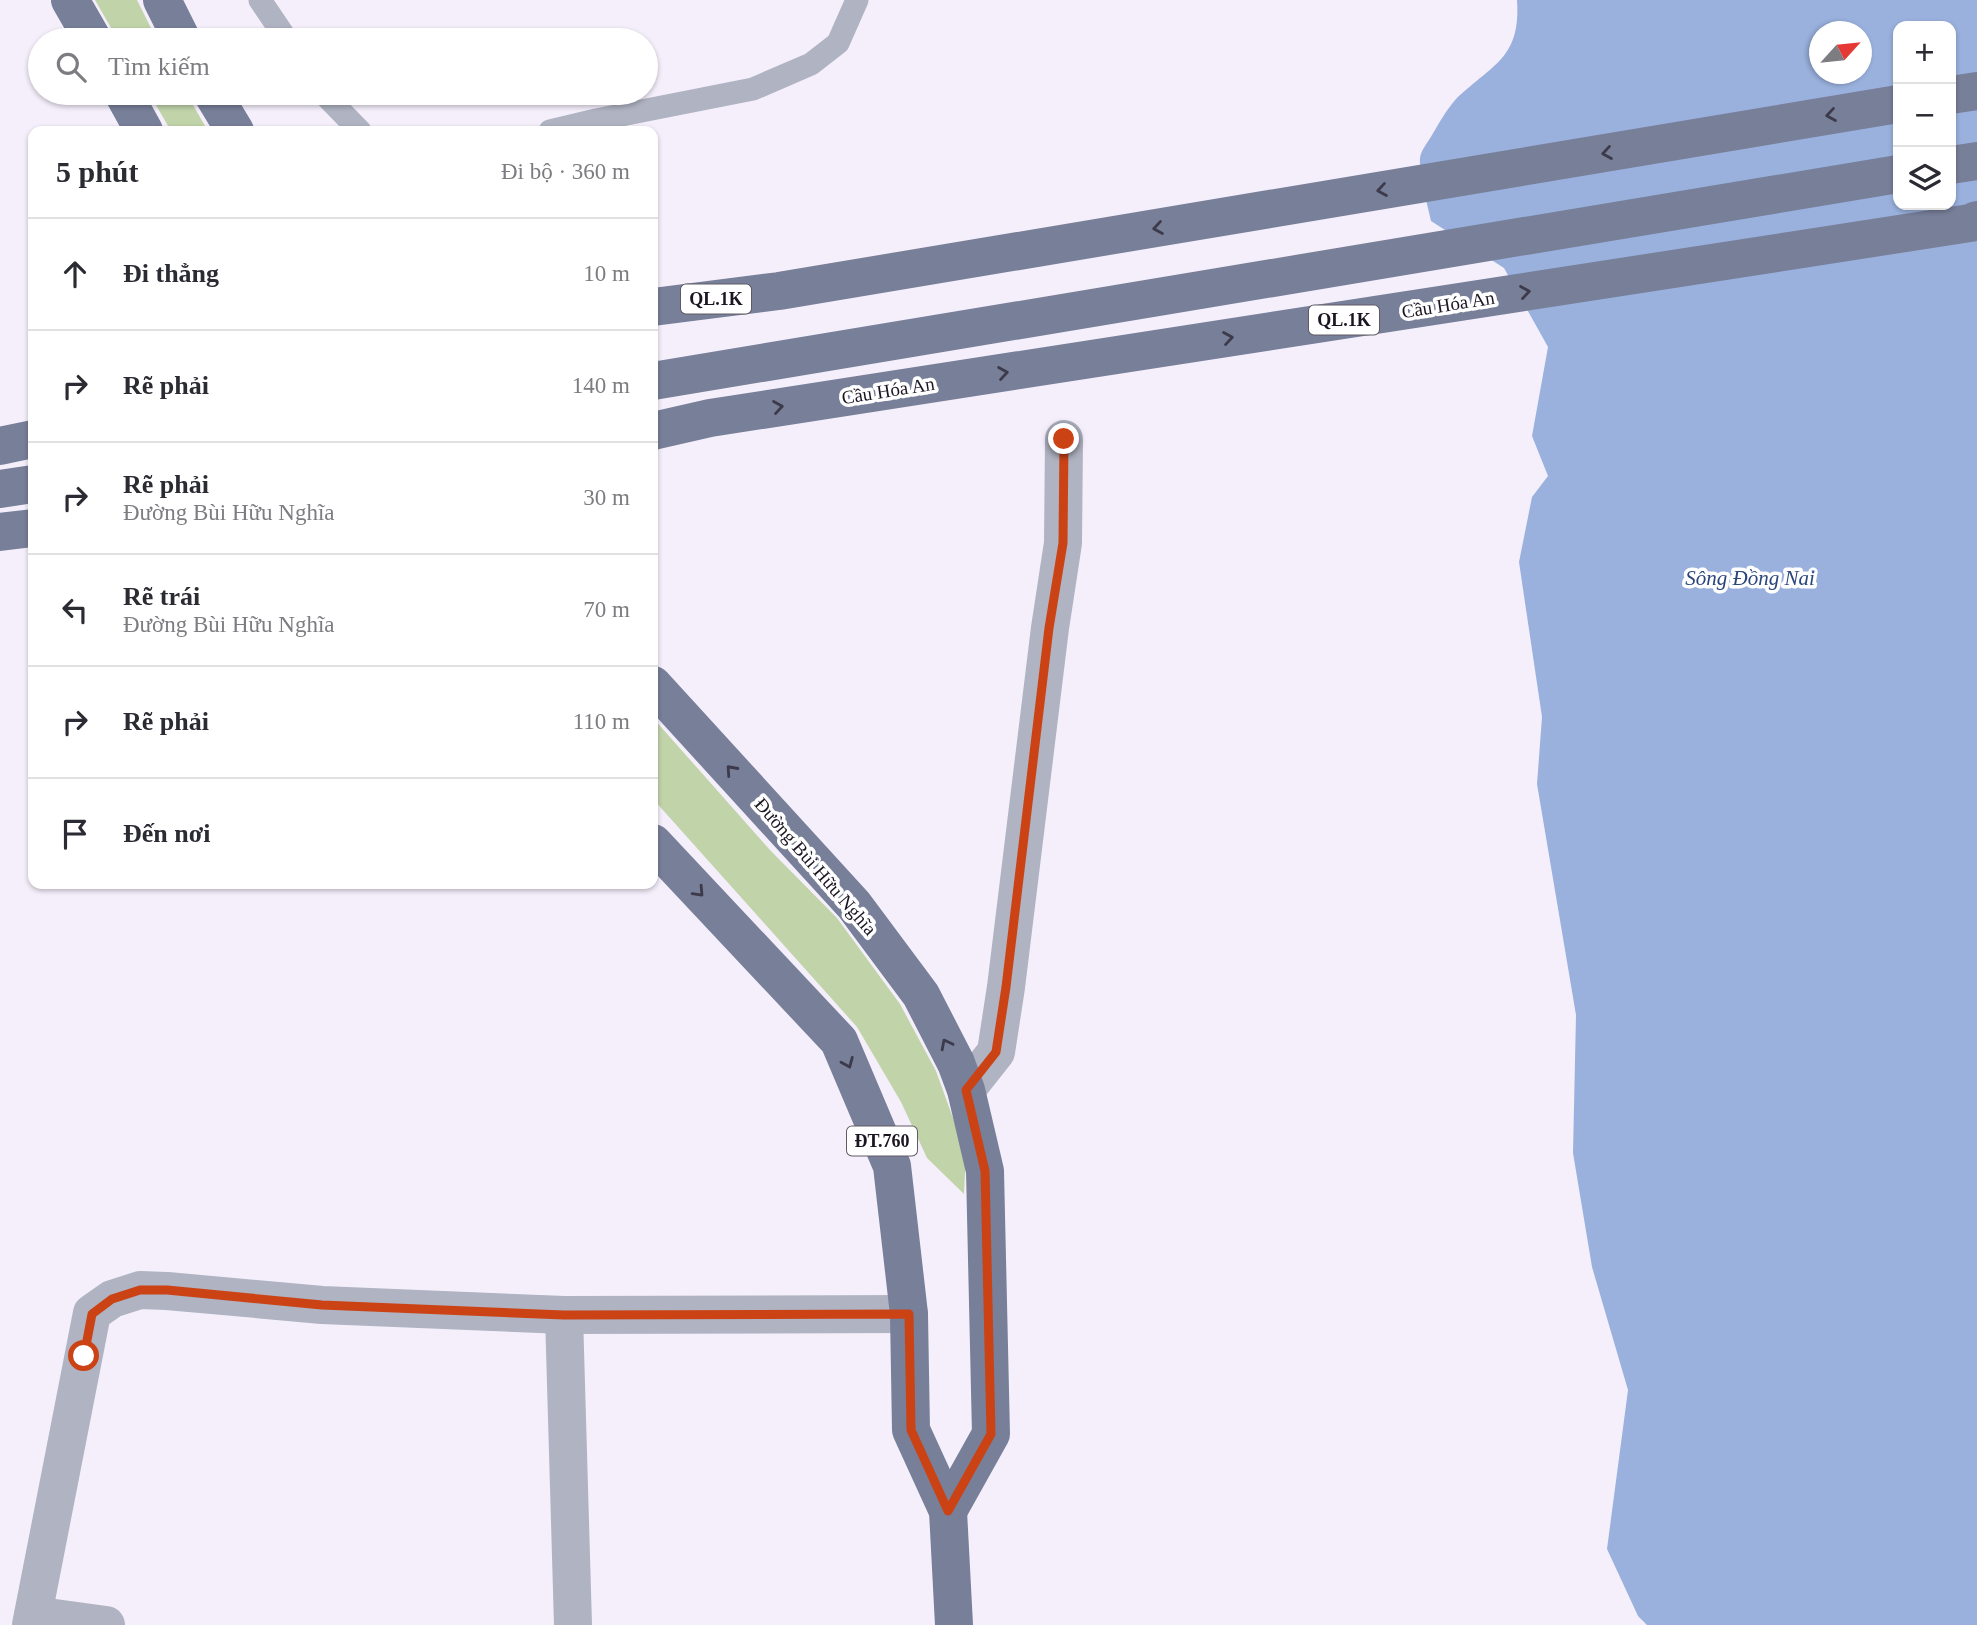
<!DOCTYPE html>
<html lang="vi">
<meta charset="utf-8">
<style>
:root{--surface:#fff;--page:#f7f7f7;--text:#2b2b33;--muted:#7c7c81;--line:#e1e1e2}
body{margin:0;font-family:Georgia,serif;background:var(--page);color:var(--text)}
.controls{position:absolute;right:21px;top:21px;display:grid;overflow:hidden;border-radius:14px;box-shadow:0 2px 5px #0004}
.controls button{width:63px;height:63px;display:grid;place-items:center;padding:0;border:0;border-bottom:2px solid var(--line);background:var(--surface);color:var(--text);font:35px sans-serif}
.compass{position:absolute;left:1809px;top:21px;width:63px;height:63px;border-radius:50%;background:var(--surface);box-shadow:0 2px 5px #0004;rotate:63deg}
.stop{position:absolute;width:21px;height:21px;margin:-16px;border:5px solid #cb4315;border-radius:50%;background:#fff}
.stop.end{background:#cb4315;border-color:#fff;box-shadow:0 2px 7px #0008}
.list{margin:0;padding:0;list-style:none}
h2{display:flex;justify-content:space-between;align-items:center;height:91px;margin:0;padding:0 28px;font-size:30px}
h2 small{font-size:23px;font-weight:400;color:var(--muted)}
.list li{display:grid;grid-template-columns:46px 1fr auto;gap:21px;align-items:center;box-sizing:border-box;height:112px;padding:0 28px;border-top:2px solid var(--line)}
.list b{display:block;font-size:26px;white-space:nowrap}
.list p{margin:0;font-size:23px;white-space:nowrap;color:var(--muted)}
.list em{font-size:23px;font-style:normal;color:var(--muted)}
.icon{flex:none;width:38px;height:38px;fill:none;stroke:currentColor;stroke-width:2;stroke-linecap:round;stroke-linejoin:round}
.map{position:relative;flex:none;width:1977px;height:1625px;overflow:hidden}
.search{position:absolute;background:var(--surface);box-shadow:0 2px 5px #0004;left:28px;top:28px;width:630px;height:77px;display:flex;align-items:center;gap:18px;box-sizing:border-box;padding:0 24px;border-radius:38px;color:var(--muted);font-size:26px}
.panel{position:absolute;background:var(--surface);box-shadow:0 2px 5px #0004;left:28px;top:126px;width:630px;height:763px;border-radius:14px}
.map>svg:first-child{display:block}
.green{fill:#c1d4a9}
.water{fill:#9ab1de;fill-rule:evenodd}
.lines{fill:none;stroke-linecap:round;stroke-linejoin:round}
.lane{stroke:#afb3c2;stroke-width:23}
.street{stroke:#afb3c2;stroke-width:38}
.primary{stroke:#787f99;stroke-width:38}
.oneway{stroke:#3c3a4b}
.route{stroke:#cb4315;stroke-width:9}
.labels{text-anchor:middle;stroke-width:7;stroke-linejoin:round;paint-order:stroke}
.shield{fill:#fff;stroke:#5f5b64;stroke-width:2}
.shield-label{font-size:18px;font-weight:bold;fill:#1b1521}
.street-label{font-size:19px;fill:#1b1521;stroke:#fff}
.water-label{font-size:21px;font-style:italic;fill:#2b467d;stroke:#fff}
</style>
<div class="map">
<svg width="1977" height="1625" viewBox="0 0 1977 1625">
<rect width="100%" height="100%" fill="#f5effc"/>
<g class="green">
<polygon points="95,0 137,0 157,40 118,40"/>
<polygon points="149,93 186,93 208,131 171,131"/>
<polygon points="653,718 770,850 837,918 900,1004 936,1071 966,1154 964,1194 927,1158 901,1102 857,1027 653,799"/>
</g>
<path class="water" d="M1517,0H1977V1625H1647L1638,1616L1607,1549L1628,1390L1592,1267L1573,1153L1576,1015L1537,784L1542,717L1519,562L1532,497L1548,476L1532,436L1548,347L1504,268L1431,221C1427,201 1419,179 1420,158C1421,150 1428,142 1432,135C1439,123 1447,109 1456,99C1492,64 1521,59 1517,0ZM1898,26H1951V205H1898ZM1820,32H1862V74H1820Z"/>
<g class="lines">
<g class="lane">
<polyline points="260,0 287,40"/>
<polyline points="323,93 360,131"/>
<polyline points="550,131 596,120 753,89 811,64 838,43 857,0"/>
</g>
<g class="street">
<polyline points="966,1090 996,1052 1006,987 1050,628 1063,543 1064,439"/>
<polyline points="564,1315 573,1625"/>
<polyline points="33,1615 106,1625"/>
<polyline points="31,1625 92,1313 112,1299 140,1290 167,1291 322,1305 564,1315 909,1314"/>
</g>
<g class="primary">
<polyline points="70,0 93,40"/>
<polyline points="162,0 182,40"/>
<polyline points="123,93 144,131"/>
<polyline points="212,93 235,131"/>
<polyline points="1951,95 1977,91"/>
<polyline points="1951,165 1977,161"/>
<polyline points="653,307 779,291 1898,104"/>
<polyline points="653,381 1898,174"/>
<polyline points="653,431 710,418 1970,223 1977,220"/>
<polyline points="0,446 33,439"/>
<polyline points="0,489 33,484"/>
<polyline points="0,532 33,528"/>
<polyline points="653,685 854,905 921,995 956,1063 966,1090 985,1171 991,1434 948,1511"/>
<polyline points="653,843 839,1041 892,1166 909,1314 911,1430 948,1511 954,1625"/>
</g>
</g>
<defs><path id="oneway-chevron" d="M-2-3.5L2.5 0L-2 3.5" fill="none" stroke-width="1.6" stroke-linecap="round" stroke-linejoin="round" transform="scale(1.75)"/></defs>
<g class="oneway">
<use href="#oneway-chevron" transform="translate(1831 115) rotate(171)"/>
<use href="#oneway-chevron" transform="translate(1607 153) rotate(171)"/>
<use href="#oneway-chevron" transform="translate(1382 190) rotate(171)"/>
<use href="#oneway-chevron" transform="translate(1158 228) rotate(171)"/>
<use href="#oneway-chevron" transform="translate(1525 292) rotate(-9)"/>
<use href="#oneway-chevron" transform="translate(1228 338) rotate(-9)"/>
<use href="#oneway-chevron" transform="translate(1003 373) rotate(-9)"/>
<use href="#oneway-chevron" transform="translate(778 407) rotate(-9)"/>
<use href="#oneway-chevron" transform="translate(731 770) rotate(-132)"/>
<use href="#oneway-chevron" transform="translate(699 892) rotate(47)"/>
<use href="#oneway-chevron" transform="translate(946 1044) rotate(-117)"/>
<use href="#oneway-chevron" transform="translate(848 1063) rotate(67)"/>
</g>
<g class="lines">
<polyline class="route" points="84,1356 92,1314 112,1299 140,1290 167,1290 322,1305 564,1315 909,1314 911,1430 948,1511 991,1434 985,1171 966,1090 996,1052 1006,987 1049,628 1063,543 1064,439"/>
</g>
<g class="labels">
<g class="shield">
<rect x="681" y="284.5" width="70" height="29" rx="5"/>
<rect x="1309" y="305.5" width="70" height="29" rx="5"/>
<rect x="847" y="1126.5" width="70" height="29" rx="5"/>
</g>
<g class="shield-label">
<text x="716" y="305">QL.1K</text>
<text x="1344" y="326">QL.1K</text>
<text x="882" y="1147">ĐT.760</text>
</g>
<g class="street-label">
<text transform="translate(1448 304) rotate(-9)" y="7">Cầu Hóa An</text>
<text transform="translate(888 390) rotate(-9)" y="7">Cầu Hóa An</text>
<text transform="translate(816 866) rotate(49)" y="7">Đường Bùi Hữu Nghĩa</text>
</g>
<g class="water-label">
<text x="1750" y="585">Sông Đồng Nai</text>
</g>
</g>
</svg>
<div class="controls">
<button>+</button>
<button>−</button>
<button><svg class="icon" aria-label="layers" viewBox="0 0 24 24"><path d="M12 4l9 5-9 5-9-5zM3 14l9 5 9-5"/></svg></button>
</div>
<svg class="compass" viewBox="-18 -18 36 36"><path d="M0-13l5 13h-10z" fill="#e53935"/><path d="M0 13l5-13h-10z" fill="#7c7c81"/></svg>
<div class="stop" style="left:84px;top:1356px"></div>
<div class="stop end" style="left:1064px;top:439px"></div>
<div class="search"><svg class="icon" aria-label="search" viewBox="0 0 24 24"><circle cx="10" cy="10" r="6"/><path d="M15 15l6 6"/></svg>Tìm kiếm</div>
<section class="panel">
<h2>5 phút<small>Đi bộ · 360 m</small></h2>
<ul class="list">
<li><svg class="icon" aria-label="ahead" viewBox="0 0 24 24"><path d="M12 20V5M6 11l6-6 6 6"/></svg><div><b>Đi thẳng</b></div><em>10 m</em></li>
<li><svg class="icon" aria-label="right" viewBox="0 0 24 24"><path d="M7 20v-9h11M14 6l5 5-5 5"/></svg><div><b>Rẽ phải</b></div><em>140 m</em></li>
<li><svg class="icon" aria-label="right" viewBox="0 0 24 24"><path d="M7 20v-9h11M14 6l5 5-5 5"/></svg><div><b>Rẽ phải</b><p>Đường Bùi Hữu Nghĩa</p></div><em>30 m</em></li>
<li><svg class="icon" aria-label="left" viewBox="0 0 24 24"><path d="M17 20v-9H6M10 6l-5 5 5 5"/></svg><div><b>Rẽ trái</b><p>Đường Bùi Hữu Nghĩa</p></div><em>70 m</em></li>
<li><svg class="icon" aria-label="right" viewBox="0 0 24 24"><path d="M7 20v-9h11M14 6l5 5-5 5"/></svg><div><b>Rẽ phải</b></div><em>110 m</em></li>
<li><svg class="icon" aria-label="arrive" viewBox="0 0 24 24"><path d="M6 21V4h12l-3 4 3 4H6"/></svg><div><b>Đến nơi</b></div></li>
</ul>
</section>
</div>
